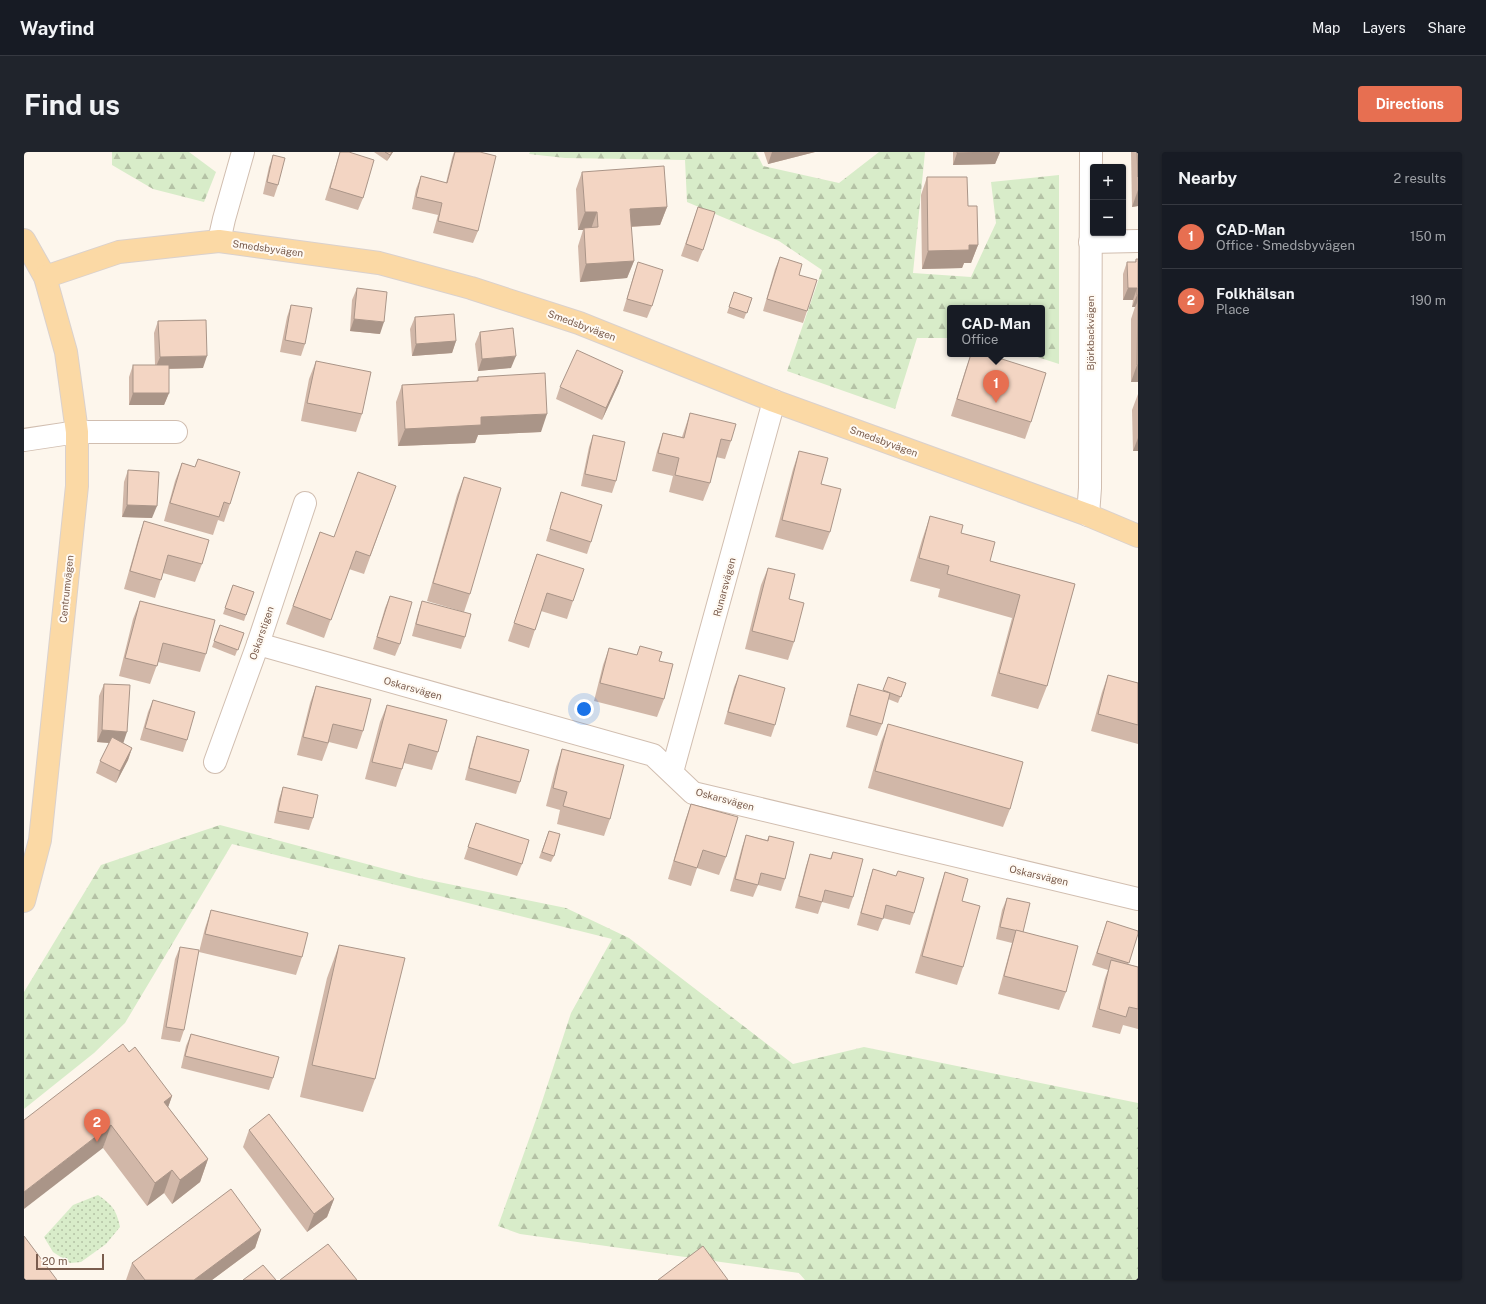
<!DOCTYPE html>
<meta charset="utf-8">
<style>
:root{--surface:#171b24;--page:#20242c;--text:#f1f3f6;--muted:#9ea1a6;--line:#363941;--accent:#e76f51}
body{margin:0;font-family:"Public Sans",sans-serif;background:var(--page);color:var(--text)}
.controls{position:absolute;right:12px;top:12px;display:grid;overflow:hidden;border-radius:4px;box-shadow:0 1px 3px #0004}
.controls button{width:36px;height:36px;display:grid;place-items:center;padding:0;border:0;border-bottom:1px solid var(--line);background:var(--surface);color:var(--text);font:20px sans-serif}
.scale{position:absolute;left:12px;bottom:10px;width:68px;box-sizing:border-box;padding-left:4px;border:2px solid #7a5c4d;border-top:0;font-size:11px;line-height:14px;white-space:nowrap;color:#7a5c4d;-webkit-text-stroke:3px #fffaf3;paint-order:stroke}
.you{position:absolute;left:560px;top:557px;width:14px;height:14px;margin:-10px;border:3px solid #fff;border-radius:50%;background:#1a73e8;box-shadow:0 0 0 6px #1a73e833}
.badge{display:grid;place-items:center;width:26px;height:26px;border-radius:50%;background:var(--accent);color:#fff;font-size:13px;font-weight:700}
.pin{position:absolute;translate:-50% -33px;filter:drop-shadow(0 1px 2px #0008)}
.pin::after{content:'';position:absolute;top:21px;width:14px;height:12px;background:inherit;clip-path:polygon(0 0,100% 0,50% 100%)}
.popup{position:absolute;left:923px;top:153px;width:98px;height:52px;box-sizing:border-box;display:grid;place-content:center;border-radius:4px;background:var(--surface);filter:drop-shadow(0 1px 3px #0005);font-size:13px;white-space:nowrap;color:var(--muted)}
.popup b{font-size:15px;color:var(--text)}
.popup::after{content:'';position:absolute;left:50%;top:100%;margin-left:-8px;border:8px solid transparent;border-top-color:var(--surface)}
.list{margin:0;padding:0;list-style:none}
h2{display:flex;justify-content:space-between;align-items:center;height:52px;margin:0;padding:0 16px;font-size:17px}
h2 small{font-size:13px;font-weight:400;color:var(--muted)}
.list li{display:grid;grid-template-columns:26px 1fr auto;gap:12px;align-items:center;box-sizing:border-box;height:64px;padding:0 16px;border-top:1px solid var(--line)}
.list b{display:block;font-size:15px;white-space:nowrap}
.list p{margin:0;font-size:13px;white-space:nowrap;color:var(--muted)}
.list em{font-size:13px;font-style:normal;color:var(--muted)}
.map{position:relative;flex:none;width:1114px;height:1128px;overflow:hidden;border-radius:4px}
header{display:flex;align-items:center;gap:24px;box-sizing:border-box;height:56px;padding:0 20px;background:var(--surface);border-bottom:1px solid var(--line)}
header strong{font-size:19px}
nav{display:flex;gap:22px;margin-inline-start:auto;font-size:14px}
.intro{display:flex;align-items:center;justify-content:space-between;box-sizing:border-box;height:96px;padding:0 24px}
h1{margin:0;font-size:28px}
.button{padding:10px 18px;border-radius:4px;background:var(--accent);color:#fff;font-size:14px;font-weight:700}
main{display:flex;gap:24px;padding:0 24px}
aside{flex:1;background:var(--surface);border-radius:4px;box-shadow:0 1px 3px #0004}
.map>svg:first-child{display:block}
.grass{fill:url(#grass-dots)}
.forest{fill:url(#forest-firs)}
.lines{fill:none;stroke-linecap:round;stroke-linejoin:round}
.minor-casing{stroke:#d1beb0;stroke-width:24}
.major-casing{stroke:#dad1cd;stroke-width:24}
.minor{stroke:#fff;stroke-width:22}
.major{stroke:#fbd9a5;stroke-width:22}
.wall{fill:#d1b7a8}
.shaded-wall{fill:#aa9588}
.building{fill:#f3d5c3;stroke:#aa9588}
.labels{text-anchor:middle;stroke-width:4;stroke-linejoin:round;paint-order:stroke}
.street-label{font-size:10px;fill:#7a5c4d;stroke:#fffaf3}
</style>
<header>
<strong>Wayfind</strong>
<nav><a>Map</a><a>Layers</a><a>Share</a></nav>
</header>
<div class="intro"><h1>Find us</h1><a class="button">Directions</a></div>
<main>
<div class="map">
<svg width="1114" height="1128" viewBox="0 0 1114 1128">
<defs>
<pattern id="grass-dots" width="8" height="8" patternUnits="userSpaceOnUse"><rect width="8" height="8" fill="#d8ecc9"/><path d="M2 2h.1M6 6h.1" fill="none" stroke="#b4c2a5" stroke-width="1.8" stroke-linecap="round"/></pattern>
<pattern id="forest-firs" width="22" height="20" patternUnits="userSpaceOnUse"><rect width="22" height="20" fill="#d8ecc9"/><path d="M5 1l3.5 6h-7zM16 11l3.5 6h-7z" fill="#b4c2a5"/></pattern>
</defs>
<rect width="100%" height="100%" fill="#fdf6ec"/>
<path class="grass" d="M74,1043C88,1053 92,1057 96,1075L82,1092L57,1110L46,1111L29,1100L20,1085L49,1053Z"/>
<g class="forest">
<polygon points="88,0 165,0 192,20 180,50 129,37 88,13"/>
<polygon points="506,0 732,0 739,14 815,31 855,0 901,0 889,121 947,125 972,71 967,30 1035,23 1035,212 1004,202 1018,202 1018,156 926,156 926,186 893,186 871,257 763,219 798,118 755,89 663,50 661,8 541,6 505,2"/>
<polygon points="196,673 395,726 542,756 605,786 769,912 840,895 1114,951 1114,1128 781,1128 775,1121 496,1082 474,1074 514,962 547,861 588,787 208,692 101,871 70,901 0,957 0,840 77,713"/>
</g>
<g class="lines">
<g class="minor-casing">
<g id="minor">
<polyline points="195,89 200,67 219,0"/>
<polyline points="1066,90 1114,89"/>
<polyline points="0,288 53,280 152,280"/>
<polyline points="1064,363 1066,336 1067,0"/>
<polyline points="234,492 629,603 669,641 1114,747"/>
<polyline points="191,610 234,492 281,351"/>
<polyline points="648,620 750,249"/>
</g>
</g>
<g class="major-casing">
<g id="major">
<polyline points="0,88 21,125 42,200 53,280 53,334 16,688 0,749"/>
<polyline points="21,125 95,100 195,89 355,111 447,136 555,171 750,249 1064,363 1114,384"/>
</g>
</g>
<use href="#minor" class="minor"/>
<use href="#major" class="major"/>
</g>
<g class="wall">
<polygon points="316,0 339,46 334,58 301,48"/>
<polygon points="350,0 369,0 363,9"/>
<polygon points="430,0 456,0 454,79 449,91 409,81 414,63 388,57 392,37 397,24 422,31 428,6"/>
<polygon points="740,0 791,0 744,12"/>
<polygon points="929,0 976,0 971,12 929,13"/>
<polygon points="1107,0 1114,0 1114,54 1108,55"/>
<polygon points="249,3 254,33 250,45 239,42 245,15"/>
<polygon points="558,20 643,55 636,73 607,75 610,109 603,126 556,130 554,94 559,78 554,78 552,37"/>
<polygon points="903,25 944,54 954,93 947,111 940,111 938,116 898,117 897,43"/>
<polygon points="674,55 679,98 674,110 657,104"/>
<polygon points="756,105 775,123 783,159 779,171 739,159 751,117"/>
<polygon points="1112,107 1114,107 1114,230 1107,230 1107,167 1111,155 1108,155 1109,148 1099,148 1099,122 1103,110 1111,110"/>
<polygon points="614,110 628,154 623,166 599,159 610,122"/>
<polygon points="333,136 356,182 326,179 328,148"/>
<polygon points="710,140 728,146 720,167 703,161"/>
<polygon points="267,153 281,192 277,204 256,200 263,165"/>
<polygon points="391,165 432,189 428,201 388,204 386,177"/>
<polygon points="134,169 179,216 145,217 145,241 140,253 105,253 105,225 109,213 131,213 130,181"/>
<polygon points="456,180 487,216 454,219 451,192"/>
<polygon points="947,202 1007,270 1001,287 927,264 942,216"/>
<polygon points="292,209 338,262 332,280 277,269 285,227"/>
<polygon points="599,219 595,231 578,268 532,247 536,235"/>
<polygon points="454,225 517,280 454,283 451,291 374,294 372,250 378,233 452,229"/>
<polygon points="1114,242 1114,299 1109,299 1108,258"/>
<polygon points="666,261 707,289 701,307 692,305 686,331 679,349 645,340 649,324 628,319 633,299 639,281 658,285"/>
<polygon points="569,283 592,329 588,341 557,334 565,295"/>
<polygon points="775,299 797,332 806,380 799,398 751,385 769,317"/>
<polygon points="174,307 206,352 200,370 194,368 189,383 140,369 151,329 158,311 171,315"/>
<polygon points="104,318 128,366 98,365 100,330"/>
<polygon points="440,325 446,442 440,460 403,449 433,343"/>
<polygon points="372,334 340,422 325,417 300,486 262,472 296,380 310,385"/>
<polygon points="537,340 567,390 563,402 522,389"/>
<polygon points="906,364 937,381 966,409 1051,432 1023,534 1014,557 967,544 988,466 914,445 916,437 886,429 898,388"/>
<polygon points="120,369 178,412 171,430 139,421 131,446 100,437 114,387"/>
<polygon points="513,402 549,449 543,467 517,459 505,496 484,489"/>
<polygon points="744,416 765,447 770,490 764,508 721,497 737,433"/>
<polygon points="209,433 230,440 220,469 199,462"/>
<polygon points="366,444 376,492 371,504 349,497 361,456"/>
<polygon points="116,449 182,502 176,520 134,510 126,532 95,524 109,467"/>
<polygon points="398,449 441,485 437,497 388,484 394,461"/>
<polygon points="196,473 220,481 211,504 188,495"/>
<polygon points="616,494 640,547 633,565 570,549 579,513 585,496 613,503"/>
<polygon points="715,523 751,573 747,585 700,572 710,535"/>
<polygon points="1084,523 1114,531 1114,592 1067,579 1078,540"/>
<polygon points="882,531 874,551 864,547 858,572 853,584 822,575 830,544 834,532 859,539"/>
<polygon points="80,532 99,591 108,596 104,608 92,631 72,621 76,609 85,591 73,590 75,544"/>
<polygon points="292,534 339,579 333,597 305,590 298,609 273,603 286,551"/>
<polygon points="129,548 163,588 159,600 116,588 124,560"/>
<polygon points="363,553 414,600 408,618 380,611 372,635 341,627 356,570"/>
<polygon points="864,572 986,657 979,675 844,636 857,590"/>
<polygon points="453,584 496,630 492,642 441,628 449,596"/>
<polygon points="538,597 586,667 580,684 533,672 536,658 522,654 532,615"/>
<polygon points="259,635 289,666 285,678 250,671 255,647"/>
<polygon points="667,652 702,705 695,723 673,716 667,734 644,727 661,669"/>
<polygon points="452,671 498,712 493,724 440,707"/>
<polygon points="525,679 530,704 527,710 515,706"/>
<polygon points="722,683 743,688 745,684 761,727 757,739 734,733 729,745 706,739 718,695"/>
<polygon points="809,700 829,745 825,757 798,750 794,762 771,756 782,714 786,702 806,707"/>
<polygon points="849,717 890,761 886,773 859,766 854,779 833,773 845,729"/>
<polygon points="921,720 938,749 939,815 933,833 891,821 915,738"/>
<polygon points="983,746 999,780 1042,840 1035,858 974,842 988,791 972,787 978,758"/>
<polygon points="187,758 278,805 272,823 175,800 181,776"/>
<polygon points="1083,769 1114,782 1104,812 1114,815 1114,877 1099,873 1096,882 1068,875 1081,826 1084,818 1068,813"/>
<polygon points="315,793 351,927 339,960 276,945 303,826"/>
<polygon points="156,795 160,878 156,890 137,887 151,807"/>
<polygon points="167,882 249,926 245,938 157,916 162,894"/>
<polygon points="105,900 148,944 144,955 184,1007 176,1030 148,1052 140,1041 123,1054 79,996"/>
<polygon points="225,978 310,1047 303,1065 283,1080 219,995"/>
<polygon points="237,1078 231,1096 188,1128 102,1128 108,1111"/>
</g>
<g class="shaded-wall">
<polygon points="368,0 369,0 363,9 366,3"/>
<polygon points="748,0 791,0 744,12"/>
<polygon points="976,0 971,12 929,13 933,1"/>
<polygon points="1114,38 1114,54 1108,55"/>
<polygon points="643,55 636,73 600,75 606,57"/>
<polygon points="561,60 573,60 567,77 560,76 559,78 554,78"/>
<polygon points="945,93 954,93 947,111 940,111 938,116 898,117 904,99"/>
<polygon points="610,109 603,126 556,130 562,112"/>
<polygon points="1104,136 1113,136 1109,148 1099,148"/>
<polygon points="1113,143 1114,143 1114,155 1114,149 1111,155 1108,155"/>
<polygon points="330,167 360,170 356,182 326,179"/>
<polygon points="432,189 428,201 388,204 392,192"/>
<polygon points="183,204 179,216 131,217 136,205"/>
<polygon points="492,204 487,216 454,219 458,207"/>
<polygon points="1113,213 1114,213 1114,230 1107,230"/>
<polygon points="599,219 595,231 578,268 582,256"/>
<polygon points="109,241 145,241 140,253 105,253"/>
<polygon points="523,262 517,280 454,283 451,291 374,294 381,277 457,265"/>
<polygon points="1114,286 1114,299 1109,299"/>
<polygon points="103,353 133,354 128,366 98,365"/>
<polygon points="78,578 103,580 99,592 73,590"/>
<polygon points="108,596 104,608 92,631 96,619"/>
<polygon points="148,944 140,967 140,950"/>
<polygon points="87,973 79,996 0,1057 0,1040"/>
<polygon points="184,1007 176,1030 148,1052 156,1028"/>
<polygon points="148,1018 140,1041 123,1054 131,1031"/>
<polygon points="310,1047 303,1065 283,1080 290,1062"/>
<polygon points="237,1078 231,1096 188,1128 170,1128"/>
</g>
<g class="building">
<polygon points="316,0 325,0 350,8 339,46 306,36"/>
<polygon points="361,0 368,0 366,3"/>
<polygon points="431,0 456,0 472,4 454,79 414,69 418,51 392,45 397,24 423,31"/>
<polygon points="933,0 971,0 933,1"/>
<polygon points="1113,0 1114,0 1114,25"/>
<polygon points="249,3 261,6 254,33 243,30"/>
<polygon points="640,14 643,55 606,57 610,109 562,112 560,76 574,75 573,60 561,60 558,20"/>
<polygon points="903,25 943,25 944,54 953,54 954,93 945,93 945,98 904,99"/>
<polygon points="674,55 691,60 679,98 662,92"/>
<polygon points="756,105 778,112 775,123 793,128 783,159 743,147"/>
<polygon points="1112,107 1114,107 1114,143 1113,143 1113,136 1104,136 1103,110 1112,110"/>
<polygon points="614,110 639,118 628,154 603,147"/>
<polygon points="333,136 363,140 360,170 330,167"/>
<polygon points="710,140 728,146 723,161 705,155"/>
<polygon points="1114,149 1114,213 1113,213"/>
<polygon points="267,153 288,156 281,192 261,188"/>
<polygon points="430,162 432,189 392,192 391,165"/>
<polygon points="182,168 183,204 136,205 134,169"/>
<polygon points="489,176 492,204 458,207 456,180"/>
<polygon points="553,198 599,219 582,256 536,235"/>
<polygon points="947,202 962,202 1022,221 1007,270 933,247"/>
<polygon points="292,209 347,220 338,262 283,251"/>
<rect x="109" y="213" width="36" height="28"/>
<polygon points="521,221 523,262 457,265 457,273 381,277 378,233 454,229 454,225"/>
<polygon points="666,261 712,272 707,289 697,287 686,331 651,323 655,306 634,301 639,281 660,286"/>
<polygon points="569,283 601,290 592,329 561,322"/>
<polygon points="775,299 804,306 797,332 817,337 806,380 758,368"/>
<polygon points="174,307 216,320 206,352 200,350 195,365 146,351 158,311 171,315"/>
<polygon points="104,318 135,320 133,354 103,353"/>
<polygon points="334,320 372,334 346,404 332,399 307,468 269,454 296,380 310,385"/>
<polygon points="440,325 477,336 446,442 409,431"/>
<polygon points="537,340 578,353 567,390 526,377"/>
<polygon points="906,364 939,373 937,381 971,390 966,409 1051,432 1023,534 975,521 996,443 923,422 925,414 895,406"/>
<polygon points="120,369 185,388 178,412 144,403 137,428 106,419"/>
<polygon points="513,402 560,417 549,449 523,441 511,478 490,471"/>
<polygon points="744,416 771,422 765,447 780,451 770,490 728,479"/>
<polygon points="209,433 230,440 222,463 201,456"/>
<polygon points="366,444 388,450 376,492 353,485"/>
<polygon points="116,449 191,468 182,502 139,491 133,514 101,506"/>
<polygon points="398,449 447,462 441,485 392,472"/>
<polygon points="196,473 220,481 214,498 190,489"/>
<polygon points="616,494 638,500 635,509 649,512 640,547 576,531 585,496 613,503"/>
<polygon points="715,523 761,536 751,573 704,560"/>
<polygon points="1084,523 1114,531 1114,573 1074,562"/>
<polygon points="864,525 882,531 877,545 859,538"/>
<polygon points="80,532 106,533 103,580 78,578"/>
<polygon points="834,532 866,541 858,572 826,563"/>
<polygon points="292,534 347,547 339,579 309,572 304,591 279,585"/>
<polygon points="129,548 171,560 163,588 121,576"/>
<polygon points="363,553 423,568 414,600 385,592 378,617 348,610"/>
<polygon points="864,572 999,610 986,657 851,619"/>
<polygon points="453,584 505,598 496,630 445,616"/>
<polygon points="88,585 108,596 96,619 76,609"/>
<polygon points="538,597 600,613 586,667 539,654 543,640 529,636"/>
<polygon points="259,635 294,643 289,666 254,659"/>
<polygon points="667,652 714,665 702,705 679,698 673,716 650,709"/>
<polygon points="452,671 505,688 498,712 444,695"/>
<polygon points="525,679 536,682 530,704 518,700"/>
<polygon points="722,683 744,689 745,684 770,690 761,727 737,721 734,733 711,727"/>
<polygon points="809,700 839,707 829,745 801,738 798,750 775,744 786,702 807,707"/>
<polygon points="849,717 872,724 874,719 900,726 890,761 862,753 859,767 837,761"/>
<polygon points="921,720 944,727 938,749 956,754 939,815 898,804"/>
<polygon points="983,746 1006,751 999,780 976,775"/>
<polygon points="187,758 284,781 278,805 181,782"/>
<polygon points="1083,769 1114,779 1114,782 1105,811 1073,801"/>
<polygon points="992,778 1054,794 1042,840 980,824"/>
<polygon points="315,793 381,806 351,927 288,913"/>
<polygon points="156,795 175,798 160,878 142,875"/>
<polygon points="1087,808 1114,815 1114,857 1105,855 1102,865 1075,857"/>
<polygon points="167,882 255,905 249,926 161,904"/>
<polygon points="99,892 105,900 111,895 148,944 140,950 184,1007 156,1028 148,1018 131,1031 87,973 0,1040 0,968"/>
<polygon points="245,962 310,1047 290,1062 225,978"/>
<polygon points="207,1037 237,1078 170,1128 121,1128 108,1111"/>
<polygon points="0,1084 33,1128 0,1128"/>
<polygon points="304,1092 333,1128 256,1128"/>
<polygon points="679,1094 704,1128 634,1128"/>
<polygon points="239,1113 252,1128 219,1128"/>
</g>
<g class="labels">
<g class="street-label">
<text transform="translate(244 96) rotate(8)" y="4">Smedsbyvägen</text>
<text transform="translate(558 173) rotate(20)" y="4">Smedsbyvägen</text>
<text transform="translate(1066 181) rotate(-90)" y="4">Björkbackvägen</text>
<text transform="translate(860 289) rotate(20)" y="4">Smedsbyvägen</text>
<text transform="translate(700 435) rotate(-75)" y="4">Runarsvägen</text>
<text transform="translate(42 437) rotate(-84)" y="4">Centrumvägen</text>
<text transform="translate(237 481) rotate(-71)" y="4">Oskarstigen</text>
<text transform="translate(389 536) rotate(16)" y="4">Oskarsvägen</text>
<text transform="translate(701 647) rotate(15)" y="4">Oskarsvägen</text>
<text transform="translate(1015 723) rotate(13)" y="4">Oskarsvägen</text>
</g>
</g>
</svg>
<div class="controls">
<button>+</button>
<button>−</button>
</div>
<div class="scale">20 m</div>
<div class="you"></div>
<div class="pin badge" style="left:972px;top:251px">1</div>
<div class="popup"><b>CAD-Man</b>Office</div>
<div class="pin badge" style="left:73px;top:990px">2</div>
</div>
<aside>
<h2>Nearby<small>2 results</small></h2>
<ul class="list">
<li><span class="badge">1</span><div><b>CAD-Man</b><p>Office · Smedsbyvägen</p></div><em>150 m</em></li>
<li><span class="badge">2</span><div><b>Folkhälsan</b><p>Place</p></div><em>190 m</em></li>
</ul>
</aside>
</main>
